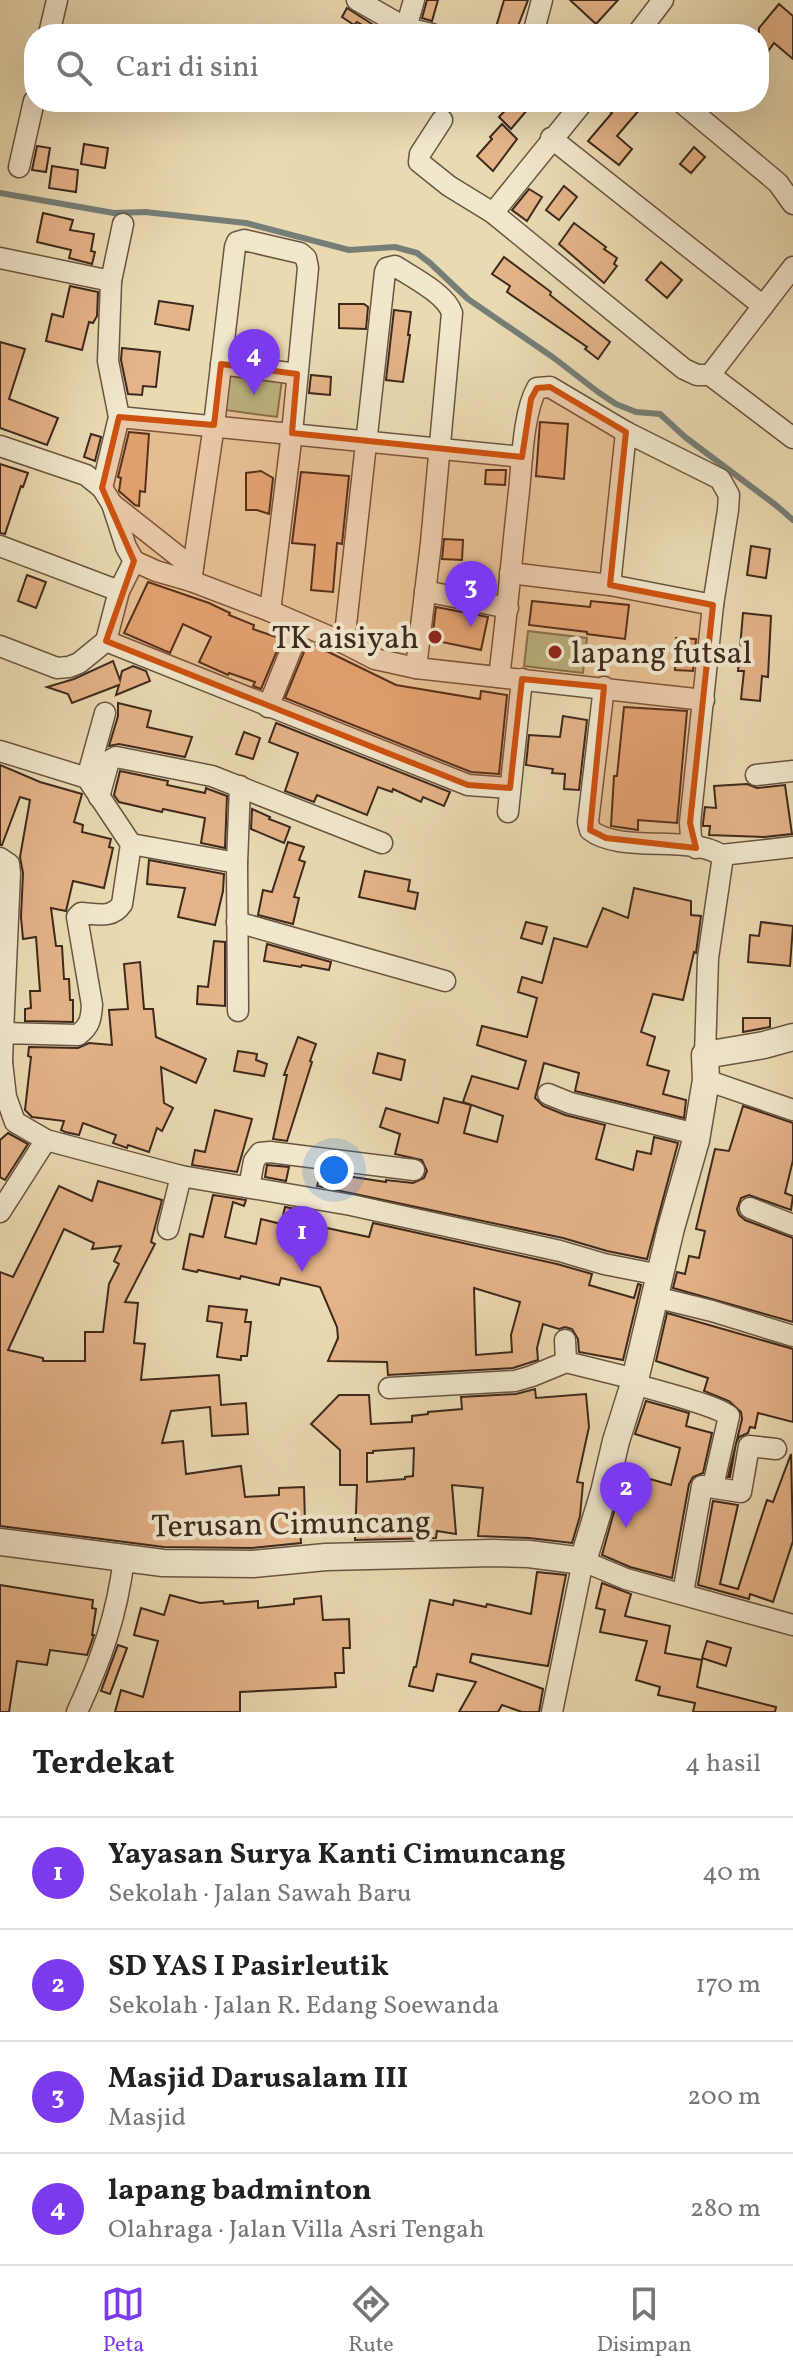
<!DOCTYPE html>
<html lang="id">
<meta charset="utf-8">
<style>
:root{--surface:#fff;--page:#f2f2f2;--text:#222;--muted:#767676;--line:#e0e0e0;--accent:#7c3aed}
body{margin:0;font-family:Vollkorn,serif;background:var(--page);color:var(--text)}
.you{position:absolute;left:334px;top:1170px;width:28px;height:28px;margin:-20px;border:6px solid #fff;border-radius:50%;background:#1a73e8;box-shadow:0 0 0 12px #1a73e833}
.badge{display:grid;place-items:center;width:52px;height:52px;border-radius:50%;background:var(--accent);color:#fff;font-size:26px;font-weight:700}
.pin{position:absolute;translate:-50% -66px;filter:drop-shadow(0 2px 4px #0008)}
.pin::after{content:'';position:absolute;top:42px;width:28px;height:24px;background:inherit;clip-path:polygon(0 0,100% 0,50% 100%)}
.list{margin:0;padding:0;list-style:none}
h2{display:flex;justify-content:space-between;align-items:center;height:104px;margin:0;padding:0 32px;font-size:34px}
h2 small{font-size:26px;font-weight:400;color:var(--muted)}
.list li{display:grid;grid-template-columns:52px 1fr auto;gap:24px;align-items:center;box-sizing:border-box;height:112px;padding:0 32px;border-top:2px solid var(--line)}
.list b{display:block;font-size:30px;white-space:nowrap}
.list p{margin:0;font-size:26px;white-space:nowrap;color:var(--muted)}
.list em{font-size:26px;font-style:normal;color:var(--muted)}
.icon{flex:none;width:44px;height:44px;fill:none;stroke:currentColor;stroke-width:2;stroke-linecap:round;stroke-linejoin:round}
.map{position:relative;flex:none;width:793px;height:1712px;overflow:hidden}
.search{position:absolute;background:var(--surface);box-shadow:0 8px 32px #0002;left:24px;right:24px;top:24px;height:88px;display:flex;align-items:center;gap:20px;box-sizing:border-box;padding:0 28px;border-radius:32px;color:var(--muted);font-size:30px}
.sheet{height:552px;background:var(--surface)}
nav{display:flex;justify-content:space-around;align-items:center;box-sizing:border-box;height:112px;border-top:2px solid var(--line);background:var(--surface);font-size:22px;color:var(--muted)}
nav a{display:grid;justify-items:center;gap:4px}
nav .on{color:var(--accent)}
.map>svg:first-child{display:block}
.green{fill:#b1c190;stroke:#787556;stroke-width:2}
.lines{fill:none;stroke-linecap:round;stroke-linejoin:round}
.stream{stroke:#757f78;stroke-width:6}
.building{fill:#e5b388;stroke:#3e291d;stroke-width:2;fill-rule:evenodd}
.minor-casing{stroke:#695542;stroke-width:23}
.tertiary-casing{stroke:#695542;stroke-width:29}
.minor{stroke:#f1e7cd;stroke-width:20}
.tertiary{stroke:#f1e7cd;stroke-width:26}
.marked{fill:#ce520f;fill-opacity:0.2;stroke:#ce520f;stroke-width:6;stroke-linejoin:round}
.poi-dot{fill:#8f2418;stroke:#f1e7cd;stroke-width:3}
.labels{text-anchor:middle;stroke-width:8;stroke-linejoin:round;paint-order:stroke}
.poi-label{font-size:32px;fill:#3e291d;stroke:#f1e7cd;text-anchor:end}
.street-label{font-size:32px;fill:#3e291d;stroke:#f1e7cd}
</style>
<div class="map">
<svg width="793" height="1712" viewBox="0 0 793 1712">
<rect width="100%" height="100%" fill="#eadab2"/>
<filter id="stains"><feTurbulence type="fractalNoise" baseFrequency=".0025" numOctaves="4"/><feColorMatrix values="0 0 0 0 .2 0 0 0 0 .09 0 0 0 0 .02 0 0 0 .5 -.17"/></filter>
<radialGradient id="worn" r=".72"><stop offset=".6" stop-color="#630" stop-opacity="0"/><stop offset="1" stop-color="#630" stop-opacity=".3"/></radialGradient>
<g class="green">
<polygon points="230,374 282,380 277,417 225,410"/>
<polygon points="528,631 587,638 583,673 524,666"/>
</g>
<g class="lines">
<polyline class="stream" points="0,193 114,213 145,212 246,223 349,250 395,247 417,253 430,263 468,299 554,358 598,392 616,404 636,412 660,414 685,437 777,506 793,520"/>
</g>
<g class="building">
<polygon points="427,0 438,0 432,21 422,18"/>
<polygon points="504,0 528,0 515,34 494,34"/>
<polygon points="570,0 618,0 596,24"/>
<polygon points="779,4 793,16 793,59 774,43 759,64 759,28"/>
<polygon points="347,8 372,24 369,29 357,22 354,25 342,17"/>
<polygon points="513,102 534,102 511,129 499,117"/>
<polygon points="600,102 646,102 617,136 632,149 619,165 588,141 612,113"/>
<polygon points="502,124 517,139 493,171 477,156 492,139 490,137"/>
<polygon points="84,144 108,148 105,168 81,164"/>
<polygon points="37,146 50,148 46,172 32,170"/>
<polygon points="694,147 705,157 691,173 680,164"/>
<polygon points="52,166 78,170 76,192 49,188"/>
<polygon points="564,186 577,197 559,220 546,210"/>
<polygon points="529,189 542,197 527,221 512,210"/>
<polygon points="43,213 73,220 70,230 94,234 91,251 95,252 92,264 69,258 71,250 37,242"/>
<polygon points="574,223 606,247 604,249 617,258 614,264 617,266 604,283 559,244"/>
<polygon points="504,257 551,292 550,295 610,342 598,359 585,349 587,347 507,292 510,286 492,274"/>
<polygon points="661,262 682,280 667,298 646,280"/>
<polygon points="70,286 98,292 97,316 93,323 89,322 82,350 46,341 52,314 63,317"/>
<polygon points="159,301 193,306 189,330 155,324"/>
<polygon points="339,304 364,304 368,307 366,329 339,328"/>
<polygon points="394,310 411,312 408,335 410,335 403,382 386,380"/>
<polygon points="0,342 25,349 9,399 58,418 47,445 0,428"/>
<polygon points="122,348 160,352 156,387 143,386 142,395 128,394 121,360"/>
<polygon points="311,375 331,377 330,395 309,393"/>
<polygon points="540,422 568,424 564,479 536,476"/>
<polygon points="129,432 149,434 145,492 140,491 139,506 135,505 119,491 121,478 118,477"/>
<polygon points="91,434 101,437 95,461 84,457"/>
<polygon points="0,464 28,473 23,487 21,486 5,534 0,533"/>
<polygon points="486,470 506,470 505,485 485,484"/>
<polygon points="261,471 273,478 269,514 257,510 246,510 246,473"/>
<polygon points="301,472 349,476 342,544 337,543 333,592 311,590 315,545 292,543"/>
<polygon points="444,539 463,540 462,560 442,559"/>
<polygon points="751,546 770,549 766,578 747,575"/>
<polygon points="27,575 46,582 36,608 18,601"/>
<polygon points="148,582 209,603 230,613 229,615 254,625 253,629 282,639 261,689 253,686 255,682 229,673 228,675 199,662 211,637 183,624 170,653 124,633"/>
<polygon points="532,601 590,607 591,601 629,605 625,639 587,634 587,632 529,625"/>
<polygon points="436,607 488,617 481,650 432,640"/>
<polygon points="743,613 771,616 768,677 762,676 760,701 741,699 744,671 738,671"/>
<polygon points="676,638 696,639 693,671 675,670"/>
<polygon points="308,642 396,685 480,699 481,691 507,695 499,774 471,772 285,698"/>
<polygon points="113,661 120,680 122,671 133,666 146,671 150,681 116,695 119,685 72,703 68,694 47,687 74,679"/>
<polygon points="118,703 151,711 147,727 192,737 185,757 119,744 109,746 118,716"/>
<polygon points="624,707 687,711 677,823 638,820 638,830 611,826 614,776 617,776"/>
<polygon points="563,716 587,720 579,790 564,789 565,774 552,773 553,769 526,765 529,735 560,737"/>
<polygon points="276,723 450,792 444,806 423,797 421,802 393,789 392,792 378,787 367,815 317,795 314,802 285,791 298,753 269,742"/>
<polygon points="244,732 260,738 253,759 236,754"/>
<polygon points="0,765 40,782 82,794 74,822 83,825 82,832 111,839 109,847 113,848 104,888 73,881 66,911 51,908 56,946 62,946 64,979 69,979 70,1000 73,1000 73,1022 25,1021 25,1009 31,1008 30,991 40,991 36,937 23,939 21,917 23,873 20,857 30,800 20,797 2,845 0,845"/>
<polygon points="120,771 168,781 167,785 205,793 206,788 208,789 227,796 225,848 201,843 205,818 163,809 162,812 119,802 114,795"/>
<polygon points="747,784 757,788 785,785 792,834 764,837 709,835 710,826 703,826 703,823 705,807 716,808 714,786"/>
<polygon points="252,809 270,817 269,819 290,827 284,843 251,829"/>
<polygon points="288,842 304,847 299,860 305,862 294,897 299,898 293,924 258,915 263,890 272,892"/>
<polygon points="149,860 224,874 223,891 215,925 178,917 185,888 147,884"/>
<polygon points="365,871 410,880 408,891 418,893 415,909 359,897"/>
<polygon points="634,888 691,901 691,915 701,916 696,953 694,952 683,1000 653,994 641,1032 655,1037 647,1065 669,1071 663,1094 686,1100 684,1118 575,1091 579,1073 544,1063 535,1098 543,1106 565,1115 605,1125 596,1159 633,1170 637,1151 651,1154 654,1137 678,1143 647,1259 607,1251 563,1238 317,1186 321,1172 386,1182 386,1180 413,1183 424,1178 427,1171 422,1160 395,1154 400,1134 380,1127 386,1108 438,1123 444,1098 471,1105 464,1133 497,1142 503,1116 463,1102 472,1076 518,1089 526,1061 477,1045 482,1026 527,1037 537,998 518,992 522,977 542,983 554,938 587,947 603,908 628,918"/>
<polygon points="526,922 547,927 542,944 521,938"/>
<polygon points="761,922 793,926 790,966 748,962 750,935 759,936"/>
<polygon points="214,941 225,942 225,1006 197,1004 198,986 208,987"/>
<polygon points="267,944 331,962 329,970 302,965 301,967 264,961"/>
<polygon points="140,962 144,1009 153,1009 156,1037 206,1059 196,1083 161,1067 164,1103 173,1108 162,1131 157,1128 149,1152 128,1145 127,1148 113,1143 116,1135 83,1123 79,1135 65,1132 61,1130 64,1121 32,1117 25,1110 31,1057 28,1056 29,1047 78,1048 89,1043 112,1045 109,1010 128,1009 124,964"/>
<polygon points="743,1018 770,1018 770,1027 743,1032"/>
<polygon points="298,1037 316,1044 310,1061 312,1062 287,1141 273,1139 287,1075 284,1075"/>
<polygon points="238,1051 257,1054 256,1060 267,1064 264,1076 234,1071"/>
<polygon points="378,1053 405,1060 401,1080 373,1073"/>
<polygon points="743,1106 793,1123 793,1160 785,1193 793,1196 791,1210 749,1195 741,1198 737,1209 739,1215 745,1220 793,1238 793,1322 673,1288 677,1272 685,1274 689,1256 699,1258 705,1231 696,1229 715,1149 729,1151"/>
<polygon points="215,1110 252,1119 237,1172 192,1165 195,1150 205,1152"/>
<polygon points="8,1133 28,1144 5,1180 0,1177 0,1140"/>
<polygon points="267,1165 289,1167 286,1181 265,1177"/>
<path d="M98,1181L162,1200L151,1242L155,1244L125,1302L138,1303L134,1343L145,1344L141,1380L219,1375L221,1405L246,1403L248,1434L212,1436L210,1407L171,1411L162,1443L183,1441L186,1474L241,1466L245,1497L279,1495V1488L304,1487L305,1522H300L301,1543L252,1548L164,1547L0,1526V1272L13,1277L59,1186L92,1201ZM64,1229L94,1243L92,1249L121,1246L114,1261L119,1264L109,1284L103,1332H85V1361H43V1358L8,1350Z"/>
<path d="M213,1195L246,1200L244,1206L233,1202L225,1237L256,1244L261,1219L281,1224L285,1207L306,1211L304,1223L350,1233L369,1237L373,1223L557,1264L592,1274L589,1285L634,1298L638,1284L641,1285L623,1360L579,1352L578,1339L572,1329L565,1327L559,1329L543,1324L537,1348L538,1360L513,1368L388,1375L387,1362L328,1361L338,1338L337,1327L320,1287L281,1278L279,1285L241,1276L240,1279L198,1270L197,1272L183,1269L190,1234L203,1237ZM474,1288L520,1302L511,1335L512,1352L476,1355Z"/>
<polygon points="209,1306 247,1310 245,1322 251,1322 247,1356 241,1356 241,1360 217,1357 222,1323 207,1321"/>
<polygon points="667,1313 793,1349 793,1422 758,1413 755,1428 750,1427 748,1433 739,1437 736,1443 730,1477 728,1477 742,1419 741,1412 729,1401 704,1391 708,1378 656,1361"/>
<path d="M535,1389L536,1398L586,1394L589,1427L577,1482L583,1483L580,1516L572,1543L529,1538L478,1536L483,1488L452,1485L456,1534L437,1531L436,1538L355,1540L357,1485H340V1450L311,1424L339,1395H369L371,1424L412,1422V1416L428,1414V1412L462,1409L461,1397L516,1394ZM414,1448L413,1476L405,1477V1479L367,1482V1453H373V1451Z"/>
<polygon points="646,1401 689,1413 686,1426 712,1433 703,1473 693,1477 689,1484 672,1578 630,1567 602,1555 625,1472 671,1485 680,1448 635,1434"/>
<polygon points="791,1454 793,1541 773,1602 750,1594 749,1599 698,1585 713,1501 738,1505 720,1584 738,1589 767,1500 773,1502"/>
<polygon points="537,1572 566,1575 548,1666 472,1654 470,1662 543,1689 539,1712 522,1712 502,1705 498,1712 459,1712 476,1682 437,1674 433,1691 409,1686 414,1667 416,1667 430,1600 453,1605 454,1600 486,1607 487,1604 531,1614"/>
<polygon points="602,1583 631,1594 625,1616 670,1626 665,1653 702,1660 697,1687 776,1707 775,1712 693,1712 695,1703 658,1695 660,1687 636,1680 647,1641 600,1632 605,1610 596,1608"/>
<polygon points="0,1585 93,1600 92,1608 96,1609 92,1635 94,1635 87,1655 50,1650 47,1665 17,1661 9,1712 0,1712"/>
<polygon points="170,1595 200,1603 223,1601 224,1604 258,1601 258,1608 294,1604 294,1599 321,1596 323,1620 349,1619 350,1648 343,1648 344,1673 335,1673 336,1687 240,1692 240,1712 115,1712 121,1690 143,1697 158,1641 134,1635 141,1608 164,1615"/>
<polygon points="707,1641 731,1648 726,1666 702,1658"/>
<polygon points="118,1645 127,1648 110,1694 101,1691"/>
</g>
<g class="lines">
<g class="minor-casing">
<g id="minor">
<polyline points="357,0 406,28 432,34"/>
<polyline points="406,28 414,0"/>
<polyline points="49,34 57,0"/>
<polyline points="533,34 542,0"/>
<polyline points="637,34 663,0"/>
<polyline points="681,102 778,183 793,204"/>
<polyline points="442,120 420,154 419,162 449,186 493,213 684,369 697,375 710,375 793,438"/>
<polyline points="551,138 763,306"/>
<polyline points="19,167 34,101"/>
<polyline points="493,213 583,102"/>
<polyline points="123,224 111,281 108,361 119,417 102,488 112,504 126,547 134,561 156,571 191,581 270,611 344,643 375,659 416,668 704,700"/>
<polyline points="0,258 111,281"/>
<polyline points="221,364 297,374"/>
<polyline points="710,375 793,267"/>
<polyline points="119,417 522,457"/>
<polyline points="0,446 86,475 102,488"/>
<polyline points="112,504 193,568"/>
<polyline points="0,546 119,591"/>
<polyline points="510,573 610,585 713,605"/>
<polyline points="191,581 214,425 235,247 237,242 244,240 300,253 306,258 308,268 292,433 270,611"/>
<polyline points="610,585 626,432"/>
<polyline points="425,591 508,608"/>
<polyline points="106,641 468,785 510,788"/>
<path d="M344,643L385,272L387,268L395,266C412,277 446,294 452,313L431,543L416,668"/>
<polyline points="0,646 57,668 69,667 79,663 106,641 119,591 134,561"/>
<path d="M499,677C507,615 512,553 519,491C522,463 523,413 537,388L550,387L626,432L720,479L729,495L728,510L713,605L690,823L691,838L696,848"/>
<path d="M604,687L588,822L590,830C621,854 688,834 721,855L722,863L708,958L705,1055"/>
<polyline points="268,707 301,625"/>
<path d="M0,751L87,778L131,844L122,904C112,919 97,914 81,913L77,917L92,1005C91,1019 90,1026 78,1035L3,1033L2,1062"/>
<polyline points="756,775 793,771"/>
<polyline points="87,778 105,713"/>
<polyline points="99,797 109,761 116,757 212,776 382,843"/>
<polyline points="508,812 522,679"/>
<polyline points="131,844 237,863"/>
<polyline points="721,855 793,847"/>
<polyline points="0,858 9,864 10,873 3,1033"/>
<polyline points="237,922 445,981"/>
<polyline points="238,1011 237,863 240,786"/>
<polyline points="0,1062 2,1062 6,1097 15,1122 46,1140 181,1176 351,1205 560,1251 604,1264 660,1275"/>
<polyline points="706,1080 793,1110"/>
<polyline points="548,1094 570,1103 696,1134"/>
<polyline points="249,1187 254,1161 260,1153 270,1152 414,1170"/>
<polyline points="750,1208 793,1225"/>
<polyline points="0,1212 46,1140"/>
<polyline points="168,1229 181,1176"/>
<polyline points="655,1297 712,1311 793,1336"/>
<polyline points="565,1340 566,1362"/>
<path d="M634,1384C654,1390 716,1405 729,1416L713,1486"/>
<polyline points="389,1388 515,1381 532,1376 566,1362 635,1379"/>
<polyline points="683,1593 702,1486 741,1492 749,1446 776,1449"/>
<path d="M77,1712C101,1660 117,1616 124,1558"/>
<polyline points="552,1712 583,1561 626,1579 793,1625"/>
</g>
</g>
<g class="tertiary-casing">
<polyline id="tertiary" points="0,1542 163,1563 253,1564 326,1557 493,1553 529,1554 583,1561 604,1492 616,1441 634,1384 671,1228 696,1140 706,1080 705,1055 764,1045 793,1037"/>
</g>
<use href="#minor" class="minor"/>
<use href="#tertiary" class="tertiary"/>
</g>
<path class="marked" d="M221,364L297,374L292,433L522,457L531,399L537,388L550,387L626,432L610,585L713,605L690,823L696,848L606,838L590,830L604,687L522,679L510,788L468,785L106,641L134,561L102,488L119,417L214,425Z"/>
<g class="poi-dot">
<circle cx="435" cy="637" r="8"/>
<circle cx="555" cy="652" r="8"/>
</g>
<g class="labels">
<g class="poi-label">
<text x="419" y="648">TK aisiyah</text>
<text x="571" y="663" text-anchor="start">lapang futsal</text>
</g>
<g class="street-label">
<text transform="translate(291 1523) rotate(-1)" y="11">Terusan Cimuncang</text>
</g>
</g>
<rect width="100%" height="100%" filter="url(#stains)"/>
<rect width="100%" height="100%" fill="url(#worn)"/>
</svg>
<div class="you"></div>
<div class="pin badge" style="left:302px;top:1272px">1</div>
<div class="pin badge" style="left:626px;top:1528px">2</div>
<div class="pin badge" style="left:471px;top:627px">3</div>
<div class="pin badge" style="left:254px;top:395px">4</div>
<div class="search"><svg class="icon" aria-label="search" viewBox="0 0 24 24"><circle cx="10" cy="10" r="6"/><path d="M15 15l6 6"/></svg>Cari di sini</div>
</div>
<section class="sheet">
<h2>Terdekat<small>4 hasil</small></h2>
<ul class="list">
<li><span class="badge">1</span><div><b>Yayasan Surya Kanti Cimuncang</b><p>Sekolah · Jalan Sawah Baru</p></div><em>40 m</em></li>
<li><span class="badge">2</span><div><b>SD YAS I Pasirleutik</b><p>Sekolah · Jalan R. Edang Soewanda</p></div><em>170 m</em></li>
<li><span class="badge">3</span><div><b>Masjid Darusalam III</b><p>Masjid</p></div><em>200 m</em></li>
<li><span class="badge">4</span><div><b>lapang badminton</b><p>Olahraga · Jalan Villa Asri Tengah</p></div><em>280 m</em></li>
</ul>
</section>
<nav>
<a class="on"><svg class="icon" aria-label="map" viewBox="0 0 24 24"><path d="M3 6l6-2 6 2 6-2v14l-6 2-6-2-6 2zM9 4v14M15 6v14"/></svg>Peta</a>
<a><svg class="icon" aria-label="directions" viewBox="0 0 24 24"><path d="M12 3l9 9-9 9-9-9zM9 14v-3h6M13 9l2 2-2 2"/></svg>Rute</a>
<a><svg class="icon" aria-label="saved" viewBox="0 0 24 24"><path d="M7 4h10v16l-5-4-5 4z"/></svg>Disimpan</a>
</nav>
